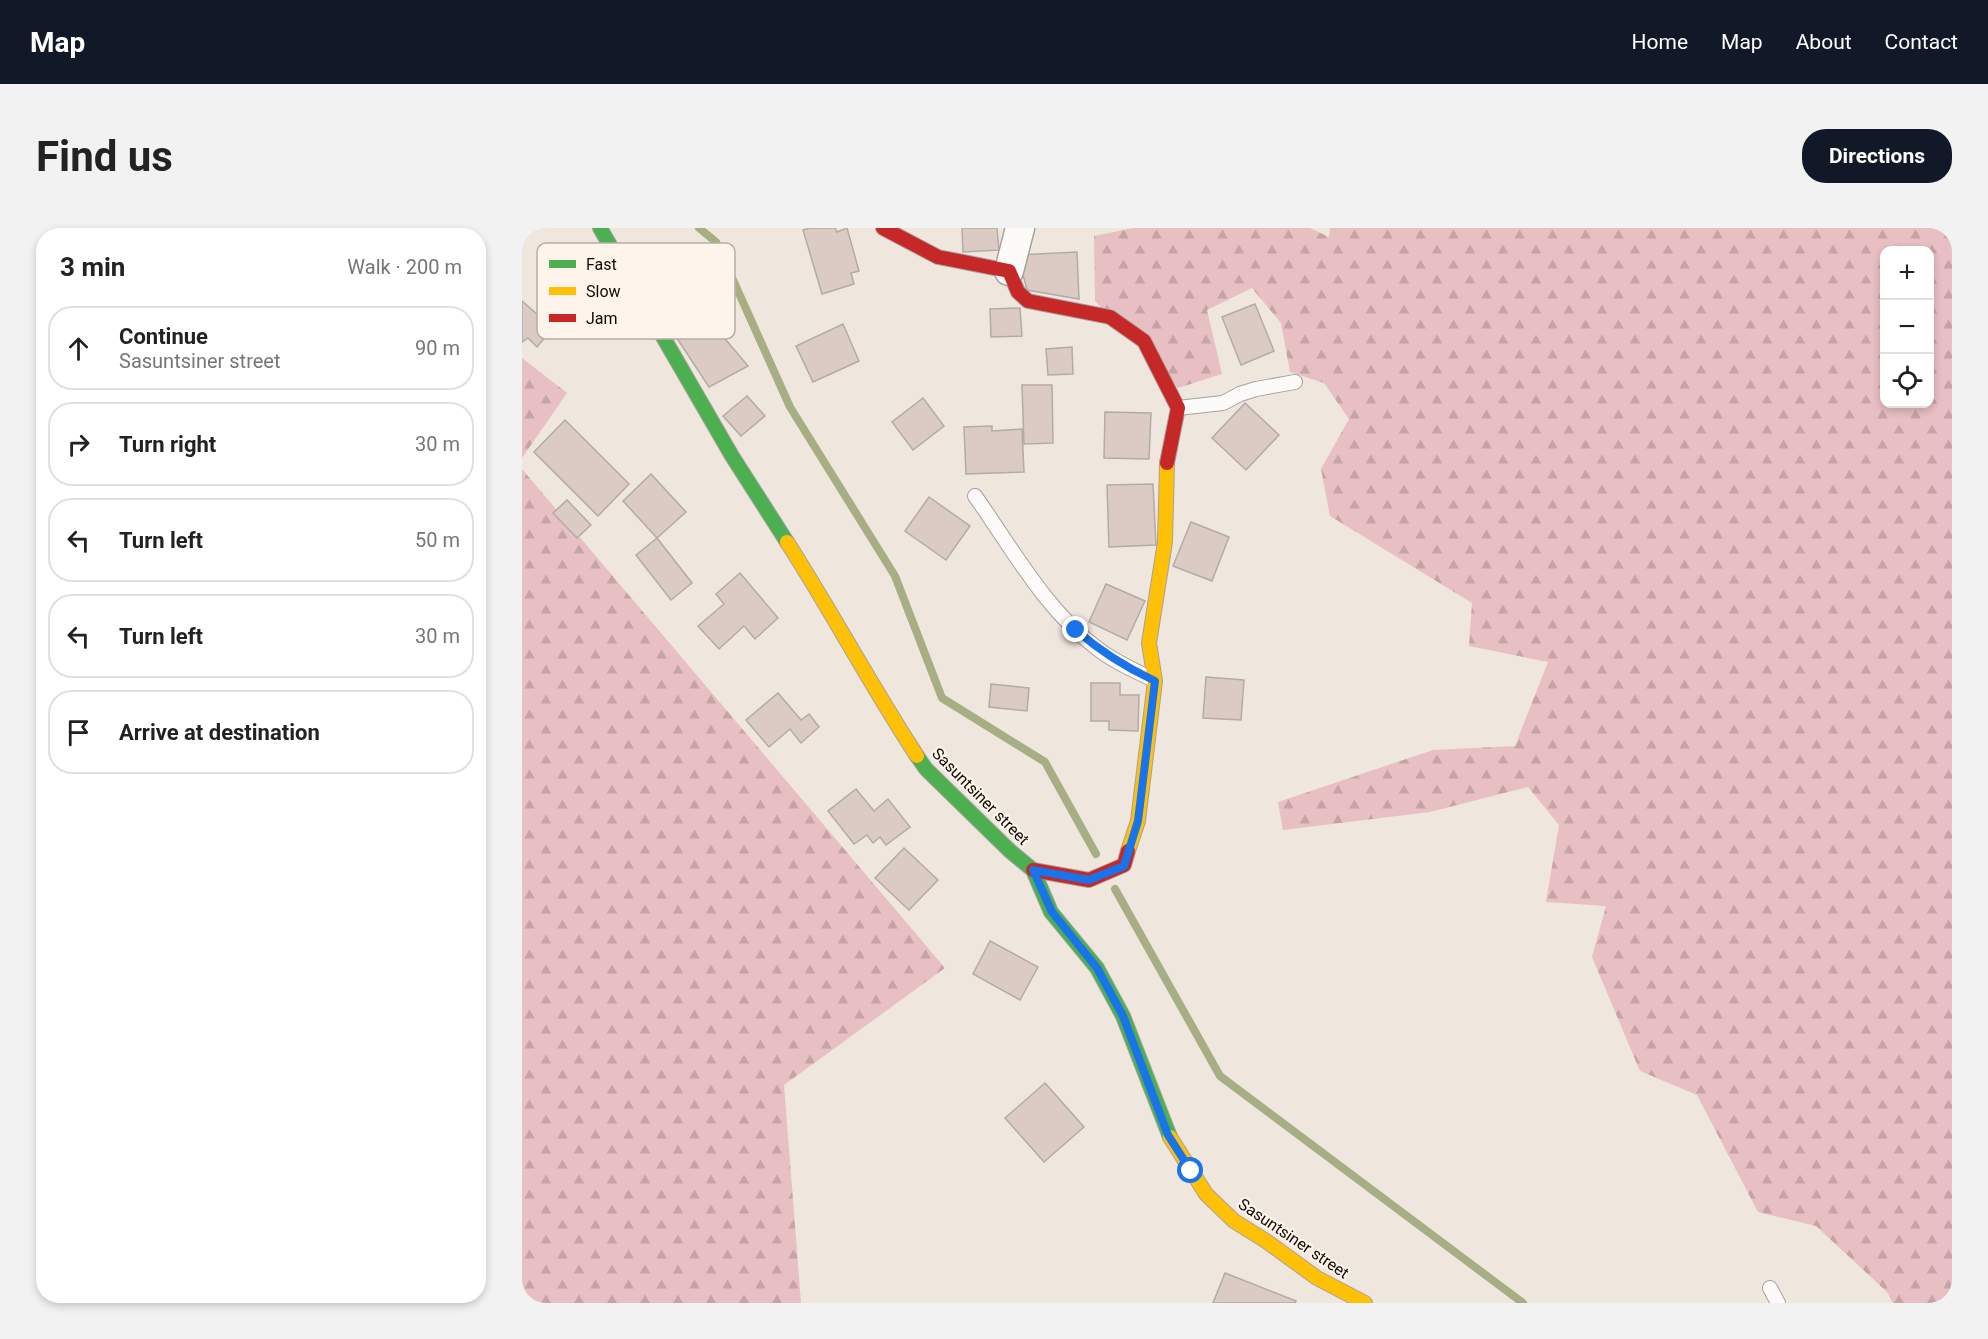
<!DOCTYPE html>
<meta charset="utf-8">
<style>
:root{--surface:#fff;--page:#f2f2f2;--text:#222;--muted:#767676;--line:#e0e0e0;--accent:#111827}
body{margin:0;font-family:Roboto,sans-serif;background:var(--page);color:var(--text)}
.controls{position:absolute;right:18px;top:18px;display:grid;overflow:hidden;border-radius:12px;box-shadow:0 3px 9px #0003}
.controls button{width:54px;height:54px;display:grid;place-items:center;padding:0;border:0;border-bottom:2px solid var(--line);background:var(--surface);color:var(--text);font:30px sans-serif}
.stop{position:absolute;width:18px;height:18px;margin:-14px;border:4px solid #1a73e8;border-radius:50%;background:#fff}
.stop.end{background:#1a73e8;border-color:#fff;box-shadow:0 2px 6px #0008}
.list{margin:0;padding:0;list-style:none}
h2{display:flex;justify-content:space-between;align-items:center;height:78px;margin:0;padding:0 24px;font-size:26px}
h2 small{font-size:20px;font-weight:400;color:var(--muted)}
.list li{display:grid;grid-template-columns:39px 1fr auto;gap:18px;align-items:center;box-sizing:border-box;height:84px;margin:0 12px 12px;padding:0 12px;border:2px solid var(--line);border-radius:24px}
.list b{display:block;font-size:22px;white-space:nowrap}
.list p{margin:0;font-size:20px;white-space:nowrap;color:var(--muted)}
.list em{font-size:20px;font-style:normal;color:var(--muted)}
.icon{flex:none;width:33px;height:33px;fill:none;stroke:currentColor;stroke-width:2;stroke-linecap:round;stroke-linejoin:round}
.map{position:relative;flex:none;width:1430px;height:1075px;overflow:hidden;border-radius:24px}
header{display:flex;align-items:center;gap:36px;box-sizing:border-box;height:84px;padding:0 30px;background:var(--accent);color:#fff}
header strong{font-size:28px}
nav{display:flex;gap:33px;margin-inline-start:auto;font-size:21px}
.intro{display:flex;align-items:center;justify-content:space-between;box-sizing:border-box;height:144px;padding:0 36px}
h1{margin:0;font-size:42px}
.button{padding:15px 27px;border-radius:24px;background:var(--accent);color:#fff;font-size:21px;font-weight:700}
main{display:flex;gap:36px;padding:0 36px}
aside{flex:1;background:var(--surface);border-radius:24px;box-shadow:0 3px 9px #0003}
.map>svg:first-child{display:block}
.forest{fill:url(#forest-firs);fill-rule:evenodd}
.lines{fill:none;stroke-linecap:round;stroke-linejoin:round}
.stream{stroke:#a7ae83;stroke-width:8}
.building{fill:#dccbc4;stroke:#b2aba6;stroke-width:1.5}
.lane-casing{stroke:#a8a19b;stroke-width:16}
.street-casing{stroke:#a8a19b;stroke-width:31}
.fast-casing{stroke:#a8a19b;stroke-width:16}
.slow-casing{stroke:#a8a19b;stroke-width:16}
.jam-casing{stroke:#a8a19b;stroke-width:16}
.lane{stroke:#fdfbfa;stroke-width:14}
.street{stroke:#fdfbfa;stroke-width:28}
.fast{stroke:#4caf50;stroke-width:14}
.slow{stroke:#ffc107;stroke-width:14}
.jam{stroke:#c62828;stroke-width:14}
.route{stroke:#1a73e8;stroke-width:8}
.labels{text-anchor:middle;stroke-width:4.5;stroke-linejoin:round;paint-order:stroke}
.street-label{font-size:16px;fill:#100b07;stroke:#fef4ec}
.key{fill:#fef4ec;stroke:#b7aea7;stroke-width:1.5}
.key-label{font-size:16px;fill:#100b07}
</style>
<header>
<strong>Map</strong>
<nav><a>Home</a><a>Map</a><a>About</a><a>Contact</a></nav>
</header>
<div class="intro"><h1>Find us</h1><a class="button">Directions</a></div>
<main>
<aside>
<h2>3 min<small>Walk · 200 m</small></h2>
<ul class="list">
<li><svg class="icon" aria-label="ahead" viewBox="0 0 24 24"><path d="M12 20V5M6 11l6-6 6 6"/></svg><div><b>Continue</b><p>Sasuntsiner street</p></div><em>90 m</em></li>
<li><svg class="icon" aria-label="right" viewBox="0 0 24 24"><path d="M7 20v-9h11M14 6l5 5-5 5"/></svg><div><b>Turn right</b></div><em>30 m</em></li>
<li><svg class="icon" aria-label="left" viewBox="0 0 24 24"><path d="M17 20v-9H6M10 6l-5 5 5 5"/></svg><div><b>Turn left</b></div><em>50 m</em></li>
<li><svg class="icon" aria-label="left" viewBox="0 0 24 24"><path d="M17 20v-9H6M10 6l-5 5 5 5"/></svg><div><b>Turn left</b></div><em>30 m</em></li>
<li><svg class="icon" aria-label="arrive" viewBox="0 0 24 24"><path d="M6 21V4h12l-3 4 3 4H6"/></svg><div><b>Arrive at destination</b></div></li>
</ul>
</aside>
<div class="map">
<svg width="1430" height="1075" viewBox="0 0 1430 1075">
<defs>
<pattern id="forest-firs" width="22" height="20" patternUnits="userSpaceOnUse" patternTransform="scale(1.5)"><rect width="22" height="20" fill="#e8bfc2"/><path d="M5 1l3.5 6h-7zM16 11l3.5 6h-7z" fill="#c6a3a5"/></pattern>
</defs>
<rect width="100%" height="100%" fill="#efe6de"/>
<g class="forest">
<path d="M611,0H788L807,9L808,0H1430V1075H1371L1365,1064L1294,998L1236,984L1175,867L1118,843L1070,729L1084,678L1024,674L1037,597L1006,559L908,584L761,602L756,574L911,522L993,518L1026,434L947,418L950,375L808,288L799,241L827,191L802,155L768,144L759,95L730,60L685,82L700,146L656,160L573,73L572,8ZM1362,22H1408V176H1362Z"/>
<polygon points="0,130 45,165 0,230"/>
<polygon points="0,241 423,740 262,857 279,1075 0,1075"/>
</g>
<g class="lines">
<g class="stream">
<polyline points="177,0 194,14 268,179 373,348 420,470 523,534 574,626"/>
<polyline points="593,661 698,848 1001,1075"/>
</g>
</g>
<g class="building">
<polygon points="288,0 313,0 315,4 325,0 337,43 329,45 332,56 300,66 281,2"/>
<polygon points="440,0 475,0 477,22 441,24"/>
<polygon points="555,24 557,71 505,62 496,27"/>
<polygon points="205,58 208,94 204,112 226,138 187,159 139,86 160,72 156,63"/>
<polygon points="0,73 31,100 15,119 6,110 0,114"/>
<polygon points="733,76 752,123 719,137 700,89"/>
<polygon points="498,80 500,108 469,109 468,81"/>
<polygon points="321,96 337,133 291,154 274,118"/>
<polygon points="550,119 551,146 526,147 524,121"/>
<polygon points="500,157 530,157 531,215 502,216"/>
<polygon points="225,168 243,188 219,208 201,188"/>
<polygon points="401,170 422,198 391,222 370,194"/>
<polygon points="723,175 757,207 724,242 690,210"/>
<polygon points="583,184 629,185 627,231 582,230"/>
<polygon points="43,192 107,256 76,288 12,224"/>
<polygon points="470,198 470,203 500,201 502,244 444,246 442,199"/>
<polygon points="129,246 164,284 135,310 101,273"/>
<polygon points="631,256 634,317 587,319 585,257"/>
<polygon points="407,269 448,298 424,332 383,303"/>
<polygon points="45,272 69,297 55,310 31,285"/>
<polygon points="669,294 707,309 690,353 651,338"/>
<polygon points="135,310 170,355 149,372 114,327"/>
<polygon points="218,345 256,390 233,411 222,398 197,421 176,398 202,376 194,366"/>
<polygon points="584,356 623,373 605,412 567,394"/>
<polygon points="684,449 722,452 719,492 681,490"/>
<polygon points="569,455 598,455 598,467 617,467 616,503 587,502 587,493 569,493"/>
<polygon points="469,456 507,460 505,483 467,479"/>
<polygon points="256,465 279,492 287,486 297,499 279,515 268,501 247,519 224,492"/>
<polygon points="334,561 352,583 366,571 388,599 364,617 358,609 351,615 345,607 332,616 306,583"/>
<polygon points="382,620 416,652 387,682 353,650"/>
<polygon points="468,713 516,739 498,772 451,746"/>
<polygon points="523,855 562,899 522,934 483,890"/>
<polygon points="703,1045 774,1073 773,1075 691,1075"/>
</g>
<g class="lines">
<g class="lane-casing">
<g id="lane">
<polyline points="656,180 701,175 718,166 734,161 773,154"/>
<path d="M453,268C490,320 523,382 576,421C593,434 613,443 632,452"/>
<polyline points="1248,1060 1256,1075"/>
</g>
</g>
<g class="street-casing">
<polyline id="street" points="487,43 498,0"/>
</g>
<g class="fast-casing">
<g id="fast">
<polyline points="78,0 210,228 265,314"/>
<polyline points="395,528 404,541 488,623 511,642 529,684 575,740 601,788 648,909"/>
</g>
</g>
<g class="slow-casing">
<g id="slow">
<path d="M265,314C310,384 349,458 395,528"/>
<polyline points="606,623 616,593 633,453 627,415 643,314 645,235"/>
<polyline points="648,909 684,966 712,993 744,1013 795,1050 843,1075"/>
</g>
</g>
<g class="jam-casing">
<g id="jam">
<polyline points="361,0 416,29 487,43 496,64 506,73 588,89 622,113 656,180 645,235"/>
<polyline points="511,642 567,652 602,637 606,623"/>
</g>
</g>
<use href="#lane" class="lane"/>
<use href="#street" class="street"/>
<use href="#fast" class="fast"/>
<use href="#slow" class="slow"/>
<use href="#jam" class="jam"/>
</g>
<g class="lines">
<path class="route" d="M554,402C579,424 603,439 633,453L616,593L602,638L567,652L511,642L530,684L575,740L601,788L646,907L669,943"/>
</g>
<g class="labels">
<g class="street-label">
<text transform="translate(459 568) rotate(45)" y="6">Sasuntsiner street</text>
<text transform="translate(772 1010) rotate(34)" y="6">Sasuntsiner street</text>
</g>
</g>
<rect x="15" y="15" width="198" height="96" rx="9" class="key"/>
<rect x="27" y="32" width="27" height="8" fill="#4caf50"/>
<rect x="27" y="59" width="27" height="8" fill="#ffc107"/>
<rect x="27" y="86" width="27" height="8" fill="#c62828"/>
<g class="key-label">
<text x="64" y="42">Fast</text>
<text x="64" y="69">Slow</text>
<text x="64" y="96">Jam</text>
</g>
</svg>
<div class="controls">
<button>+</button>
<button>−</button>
<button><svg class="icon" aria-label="locate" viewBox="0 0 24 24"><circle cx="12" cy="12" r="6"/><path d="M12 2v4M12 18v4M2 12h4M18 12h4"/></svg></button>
</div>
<div class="stop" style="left:669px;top:943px"></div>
<div class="stop end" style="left:554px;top:402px"></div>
</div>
</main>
